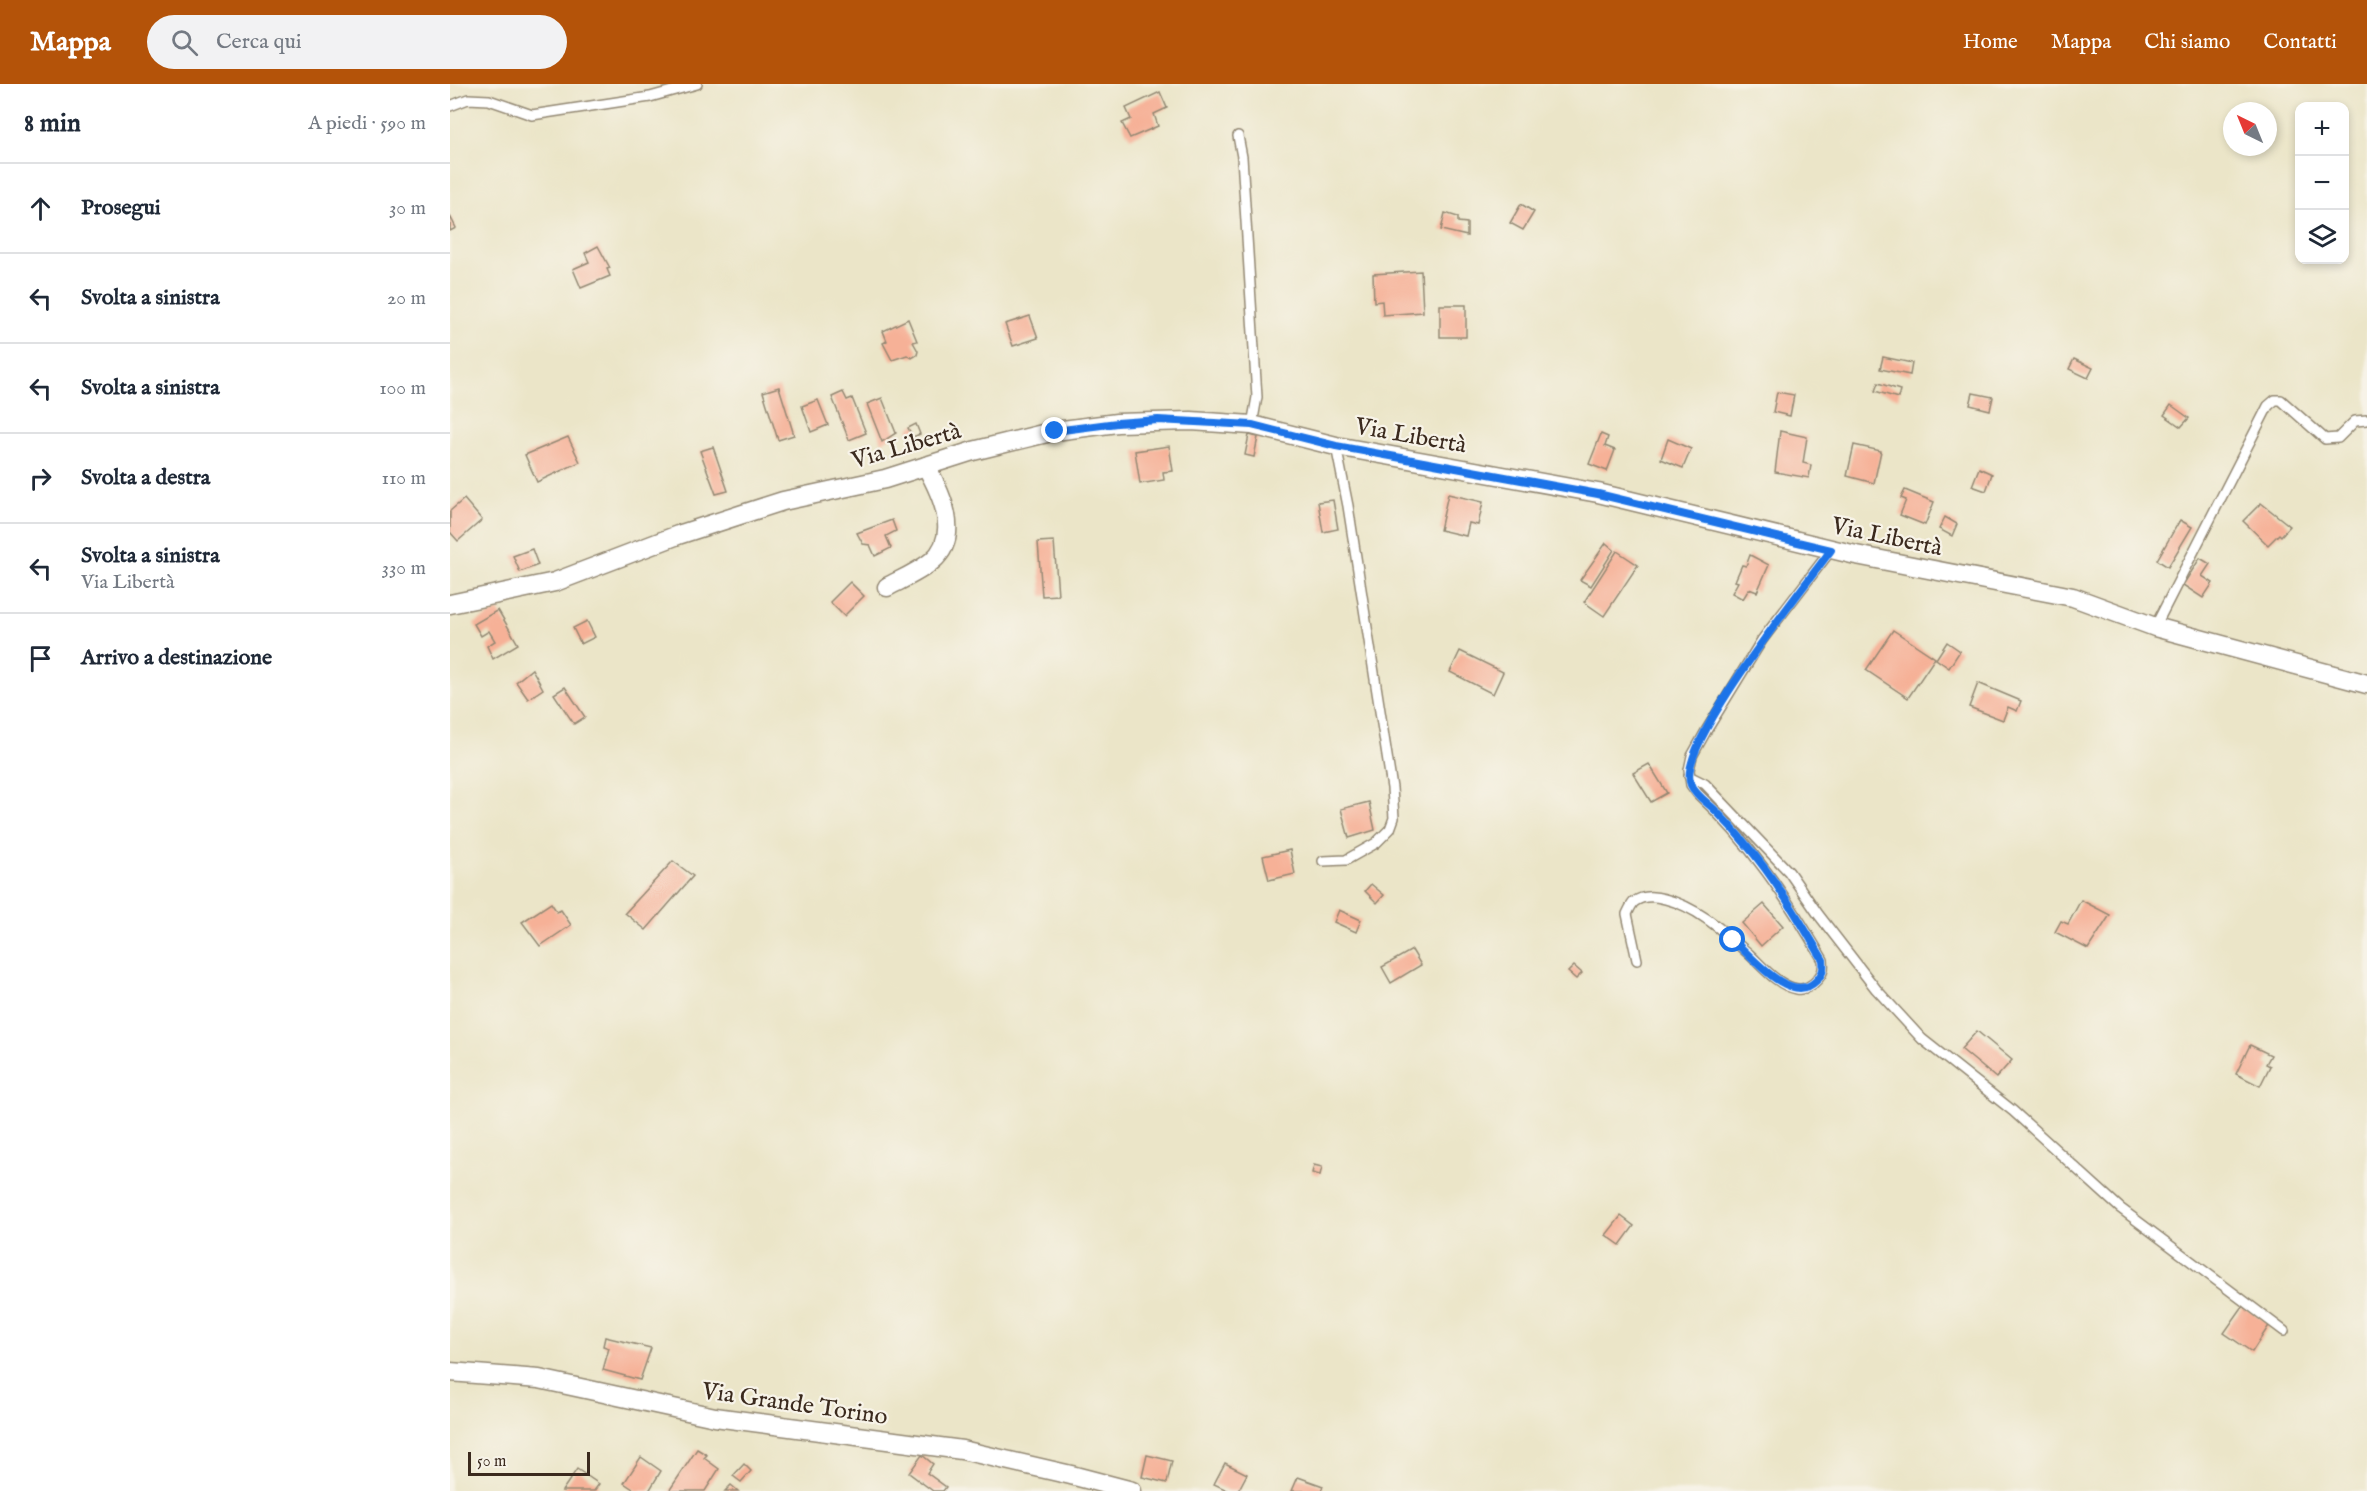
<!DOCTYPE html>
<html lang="it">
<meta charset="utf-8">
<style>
:root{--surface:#fff;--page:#f2f2f3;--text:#1f2937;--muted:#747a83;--line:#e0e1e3;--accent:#b45309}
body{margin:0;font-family:"IM FELL English",serif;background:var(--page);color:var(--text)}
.controls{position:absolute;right:18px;top:18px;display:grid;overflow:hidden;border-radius:12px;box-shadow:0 3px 9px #0003}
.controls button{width:54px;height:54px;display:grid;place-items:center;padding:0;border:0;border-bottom:2px solid var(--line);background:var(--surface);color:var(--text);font:30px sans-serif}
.compass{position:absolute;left:1773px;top:18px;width:54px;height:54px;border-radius:50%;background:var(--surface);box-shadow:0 3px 9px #0003;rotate:317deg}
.scale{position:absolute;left:18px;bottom:15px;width:122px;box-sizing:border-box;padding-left:6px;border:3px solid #3b2a1e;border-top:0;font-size:16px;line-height:21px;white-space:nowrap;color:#3b2a1e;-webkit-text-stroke:4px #f7f3e8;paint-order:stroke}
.stop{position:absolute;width:18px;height:18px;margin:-14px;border:4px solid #1a73e8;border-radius:50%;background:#fff}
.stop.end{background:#1a73e8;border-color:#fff;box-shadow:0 2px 6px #0008}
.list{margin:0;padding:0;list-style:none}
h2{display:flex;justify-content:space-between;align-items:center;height:78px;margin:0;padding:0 24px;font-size:26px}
h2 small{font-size:20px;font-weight:400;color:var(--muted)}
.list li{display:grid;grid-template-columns:39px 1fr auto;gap:18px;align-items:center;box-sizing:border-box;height:90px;padding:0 24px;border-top:2px solid var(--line)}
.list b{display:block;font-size:22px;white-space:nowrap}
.list p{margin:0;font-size:20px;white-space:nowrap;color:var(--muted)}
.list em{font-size:20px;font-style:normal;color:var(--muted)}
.icon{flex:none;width:33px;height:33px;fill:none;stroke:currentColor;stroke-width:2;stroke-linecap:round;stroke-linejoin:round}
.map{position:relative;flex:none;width:1917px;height:1407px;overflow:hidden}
header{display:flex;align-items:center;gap:36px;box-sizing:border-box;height:84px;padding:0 30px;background:var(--accent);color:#fff}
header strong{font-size:28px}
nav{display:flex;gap:33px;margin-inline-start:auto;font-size:21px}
.search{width:420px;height:54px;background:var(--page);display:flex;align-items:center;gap:15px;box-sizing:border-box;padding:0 21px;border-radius:33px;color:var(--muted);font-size:22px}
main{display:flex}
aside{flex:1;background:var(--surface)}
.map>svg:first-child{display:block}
.building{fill:#f6b197}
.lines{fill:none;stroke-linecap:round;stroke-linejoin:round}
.lane-casing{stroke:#938873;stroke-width:12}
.street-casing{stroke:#938873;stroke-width:21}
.lane{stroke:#fff;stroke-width:9}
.street{stroke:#fff;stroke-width:18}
.route{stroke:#1a73e8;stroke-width:8}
.labels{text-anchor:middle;stroke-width:4.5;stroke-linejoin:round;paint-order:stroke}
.street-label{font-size:24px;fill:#3b2a1e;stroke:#f7f3e8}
</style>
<header>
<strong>Mappa</strong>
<div class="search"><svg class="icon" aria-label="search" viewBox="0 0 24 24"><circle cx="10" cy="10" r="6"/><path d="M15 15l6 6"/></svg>Cerca qui</div>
<nav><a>Home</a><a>Mappa</a><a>Chi siamo</a><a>Contatti</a></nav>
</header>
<main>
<aside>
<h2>8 min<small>A piedi · 590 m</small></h2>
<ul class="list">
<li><svg class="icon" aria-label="ahead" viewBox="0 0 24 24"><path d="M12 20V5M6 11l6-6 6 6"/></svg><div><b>Prosegui</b></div><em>30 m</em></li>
<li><svg class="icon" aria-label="left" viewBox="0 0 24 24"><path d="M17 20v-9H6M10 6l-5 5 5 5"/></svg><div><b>Svolta a sinistra</b></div><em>20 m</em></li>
<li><svg class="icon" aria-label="left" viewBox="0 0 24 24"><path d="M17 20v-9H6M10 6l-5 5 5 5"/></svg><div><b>Svolta a sinistra</b></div><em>100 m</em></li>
<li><svg class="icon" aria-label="right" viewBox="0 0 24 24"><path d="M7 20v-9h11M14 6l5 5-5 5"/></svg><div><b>Svolta a destra</b></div><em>110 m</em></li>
<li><svg class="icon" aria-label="left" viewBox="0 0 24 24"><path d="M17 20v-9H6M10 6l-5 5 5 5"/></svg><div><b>Svolta a sinistra</b><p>Via Libertà</p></div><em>330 m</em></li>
<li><svg class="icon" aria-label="arrive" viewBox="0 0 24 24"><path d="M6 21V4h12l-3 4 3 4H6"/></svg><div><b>Arrivo a destinazione</b></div></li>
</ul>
</aside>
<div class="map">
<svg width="1917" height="1407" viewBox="0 0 1917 1407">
<rect width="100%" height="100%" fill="#f7f3e8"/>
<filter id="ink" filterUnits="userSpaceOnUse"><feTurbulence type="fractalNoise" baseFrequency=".0167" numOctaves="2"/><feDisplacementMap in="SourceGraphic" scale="12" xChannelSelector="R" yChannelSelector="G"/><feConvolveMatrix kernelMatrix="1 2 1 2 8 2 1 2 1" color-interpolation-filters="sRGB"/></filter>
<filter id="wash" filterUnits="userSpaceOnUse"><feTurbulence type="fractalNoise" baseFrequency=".008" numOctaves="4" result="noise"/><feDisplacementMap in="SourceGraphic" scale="24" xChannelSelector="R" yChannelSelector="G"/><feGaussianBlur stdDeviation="1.35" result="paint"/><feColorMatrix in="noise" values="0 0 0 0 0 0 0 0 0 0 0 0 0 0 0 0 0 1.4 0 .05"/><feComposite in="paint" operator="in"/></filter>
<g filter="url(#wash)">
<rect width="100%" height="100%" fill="#ebe5c8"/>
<g id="blocks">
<g class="building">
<polygon points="710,8 717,24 704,30 708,42 680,54 672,39 681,35 676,24"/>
<polygon points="1071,120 1084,128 1073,146 1060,139"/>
<polygon points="995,129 1008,133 1008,138 1017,139 1017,152 991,146"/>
<polygon points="0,132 6,144 0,147"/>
<polygon points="148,162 160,184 157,185 160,192 131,204 123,185 139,178 135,169"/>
<polygon points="971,187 973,228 933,231 932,217 924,218 923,190"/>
<rect x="990" y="221" width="26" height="32"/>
<polygon points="580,232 588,254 563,262 555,240"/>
<polygon points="458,235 467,257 463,258 468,267 467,271 462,274 457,271 442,276 433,259 437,257 433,247"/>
<polygon points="1433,273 1462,279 1460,291 1430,285"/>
<polygon points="1624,275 1643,284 1638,294 1619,285"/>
<polygon points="1428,299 1450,306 1448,314 1425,307"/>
<polygon points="329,303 344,351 328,356 313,308"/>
<polygon points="393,308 397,316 402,314 416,349 399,356 382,313"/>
<polygon points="1327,308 1344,311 1340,332 1323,328"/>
<polygon points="1523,309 1543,313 1540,326 1520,321"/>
<polygon points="432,314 446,349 432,358 417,320"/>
<polygon points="368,316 378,341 361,348 352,322"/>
<polygon points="1721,321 1739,334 1731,343 1714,331"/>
<polygon points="466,340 470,350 463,353 458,344"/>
<polygon points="1330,347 1357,353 1353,379 1361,381 1359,394 1325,388"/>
<polygon points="1151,350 1158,353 1155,362 1165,366 1157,387 1139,380"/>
<polygon points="799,351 808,353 804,373 795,371"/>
<polygon points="118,353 130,378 87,398 75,371"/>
<polygon points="1218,355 1241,365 1233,384 1211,375"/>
<polygon points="1404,361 1431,367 1424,399 1397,392"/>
<polygon points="719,362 723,387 713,388 714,396 690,400 685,367"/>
<polygon points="263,363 278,407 266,410 250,367"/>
<polygon points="1529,384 1542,390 1536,407 1522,402"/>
<polygon points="1455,406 1484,418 1475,441 1450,431 1456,416 1451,414"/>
<polygon points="998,410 1033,418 1028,441 1019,439 1016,452 990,446"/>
<polygon points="14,415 32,436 8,457 0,448 0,427"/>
<polygon points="883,416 888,445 873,448 868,418"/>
<polygon points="1811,419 1840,442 1831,452 1829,450 1818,461 1793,437"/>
<polygon points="1495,433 1507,440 1502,452 1489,445"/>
<polygon points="442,436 446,447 436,452 441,464 425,472 420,461 413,460 407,449"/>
<polygon points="1730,436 1742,443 1718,483 1707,476"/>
<polygon points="604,457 608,511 592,512 588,458"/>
<polygon points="1156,459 1164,466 1141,502 1130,496"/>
<polygon points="82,465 88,481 70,488 63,472"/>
<polygon points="1167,467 1188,481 1154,532 1134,518"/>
<polygon points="1300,471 1319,481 1307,508 1299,505 1293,515 1282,509 1288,498 1285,497 1292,481 1296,482"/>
<polygon points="1750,474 1760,480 1752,492 1763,499 1753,514 1733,501"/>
<polygon points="400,498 414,512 394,532 380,518"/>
<polygon points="48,526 68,560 43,575 37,562 45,557 39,547 31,552 24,540"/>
<polygon points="137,537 145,553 131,560 123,544"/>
<polygon points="1443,546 1485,574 1458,614 1416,586"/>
<polygon points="1497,558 1510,567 1499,584 1486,575"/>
<polygon points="1010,567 1053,588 1043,610 1000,588"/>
<polygon points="82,585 93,605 78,615 66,598"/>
<polygon points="1528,599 1571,617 1567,627 1558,623 1553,636 1519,623"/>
<polygon points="115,603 135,633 124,640 104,610"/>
<polygon points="1199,680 1217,709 1201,718 1183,689"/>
<polygon points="919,718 925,746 899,754 891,725"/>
<polygon points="840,766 845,790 819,796 813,772"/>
<polygon points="223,777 243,792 196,846 175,829"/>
<polygon points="921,800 934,811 927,819 915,807"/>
<polygon points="1631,816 1660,831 1638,865 1605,848 1611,837 1618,840"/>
<polygon points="101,819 107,828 111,826 121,841 90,862 72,838"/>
<polygon points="1314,820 1333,842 1311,862 1292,839"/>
<polygon points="889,826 911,836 906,848 884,838"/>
<polygon points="962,866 971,881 941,899 932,883"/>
<polygon points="1124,882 1132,889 1126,895 1118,888"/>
<polygon points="1527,947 1562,976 1546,994 1511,965"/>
<polygon points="1800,961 1821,971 1816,980 1820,982 1810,1002 1786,990"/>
<polygon points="864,1081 872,1083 870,1091 862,1089"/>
<polygon points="1171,1132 1184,1142 1170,1161 1156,1151"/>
<polygon points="1793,1222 1820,1240 1802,1268 1774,1249"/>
<polygon points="155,1253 201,1264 190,1296 153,1286 159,1264 153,1262"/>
<polygon points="247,1365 257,1371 254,1374 269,1385 255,1407 219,1407"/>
<polygon points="472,1371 483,1380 477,1389 496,1403 493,1407 483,1407 459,1389"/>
<polygon points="697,1371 722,1377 717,1399 692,1393"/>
<polygon points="191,1373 211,1387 199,1407 186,1407 174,1399"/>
<polygon points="775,1379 797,1390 788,1407 779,1407 764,1400"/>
<polygon points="294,1380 301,1387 291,1398 283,1392"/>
<polygon points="127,1385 149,1400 144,1407 112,1407"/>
<polygon points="848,1393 873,1402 871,1407 842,1407"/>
<polygon points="281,1401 288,1407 275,1407"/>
</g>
</g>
</g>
<g filter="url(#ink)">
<use href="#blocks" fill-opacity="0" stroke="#938873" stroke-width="1.5"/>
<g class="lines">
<g class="lane-casing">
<g id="lane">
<polyline points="0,22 18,15 39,16 82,31 200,13 247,0"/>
<polyline points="788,52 792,73 807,313 802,341"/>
<polyline points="1705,543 1818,322 1825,316 1831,316 1875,355 1888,354 1905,337 1917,336"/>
<polyline points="1239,692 1255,700 1339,788 1368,830 1426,905 1472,955 1563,1027 1670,1124 1834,1247"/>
<polyline points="873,777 896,776 926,759 940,745 944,734 942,704 898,422 886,362"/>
<path d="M1187,876L1177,830C1179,826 1181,821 1184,818C1193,811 1205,812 1215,815C1248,823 1274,848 1299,870C1312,882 1328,902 1347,905C1354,906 1362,902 1367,896C1373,889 1374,885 1373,876C1337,814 1300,758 1247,709L1241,701L1239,686L1242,672L1256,647L1312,556L1381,466"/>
</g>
</g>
<g class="street-casing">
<g id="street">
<path d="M437,503C452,495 469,488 482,477C512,452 491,409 476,382"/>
<polyline points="0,520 105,498 228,451 333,417 435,395 523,367 605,347 667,339 741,337 802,341 886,362 1148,409 1406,471 1623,513 1705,543 1917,600"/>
<polyline points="0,1288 89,1295 265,1333 512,1366 621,1391 682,1407"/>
</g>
</g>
<use href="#lane" class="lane"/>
<use href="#street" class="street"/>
</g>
</g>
<g class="lines" filter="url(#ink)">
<path class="route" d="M605,347L667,339L708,336L802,341L886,362L1148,410L1381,466C1356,501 1223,664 1241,701C1246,712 1258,719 1266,727C1276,737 1285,747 1294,758C1325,794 1349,835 1373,876C1374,885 1373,890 1366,897C1341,922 1301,872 1283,856"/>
</g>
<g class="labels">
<g class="street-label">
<text transform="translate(961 351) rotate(10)" y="8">Via Libertà</text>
<text transform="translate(456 361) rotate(-16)" y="8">Via Libertà</text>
<text transform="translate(1437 452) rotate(12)" y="8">Via Libertà</text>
<text transform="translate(345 1319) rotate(8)" y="8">Via Grande Torino</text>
</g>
</g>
</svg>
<div class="controls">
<button>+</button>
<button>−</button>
<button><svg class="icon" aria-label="layers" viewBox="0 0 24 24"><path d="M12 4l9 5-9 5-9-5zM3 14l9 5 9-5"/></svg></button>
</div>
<svg class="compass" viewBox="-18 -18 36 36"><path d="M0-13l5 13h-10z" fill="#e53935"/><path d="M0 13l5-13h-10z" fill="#747a83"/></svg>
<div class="scale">50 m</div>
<div class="stop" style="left:1283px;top:856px"></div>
<div class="stop end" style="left:605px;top:347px"></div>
</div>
</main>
